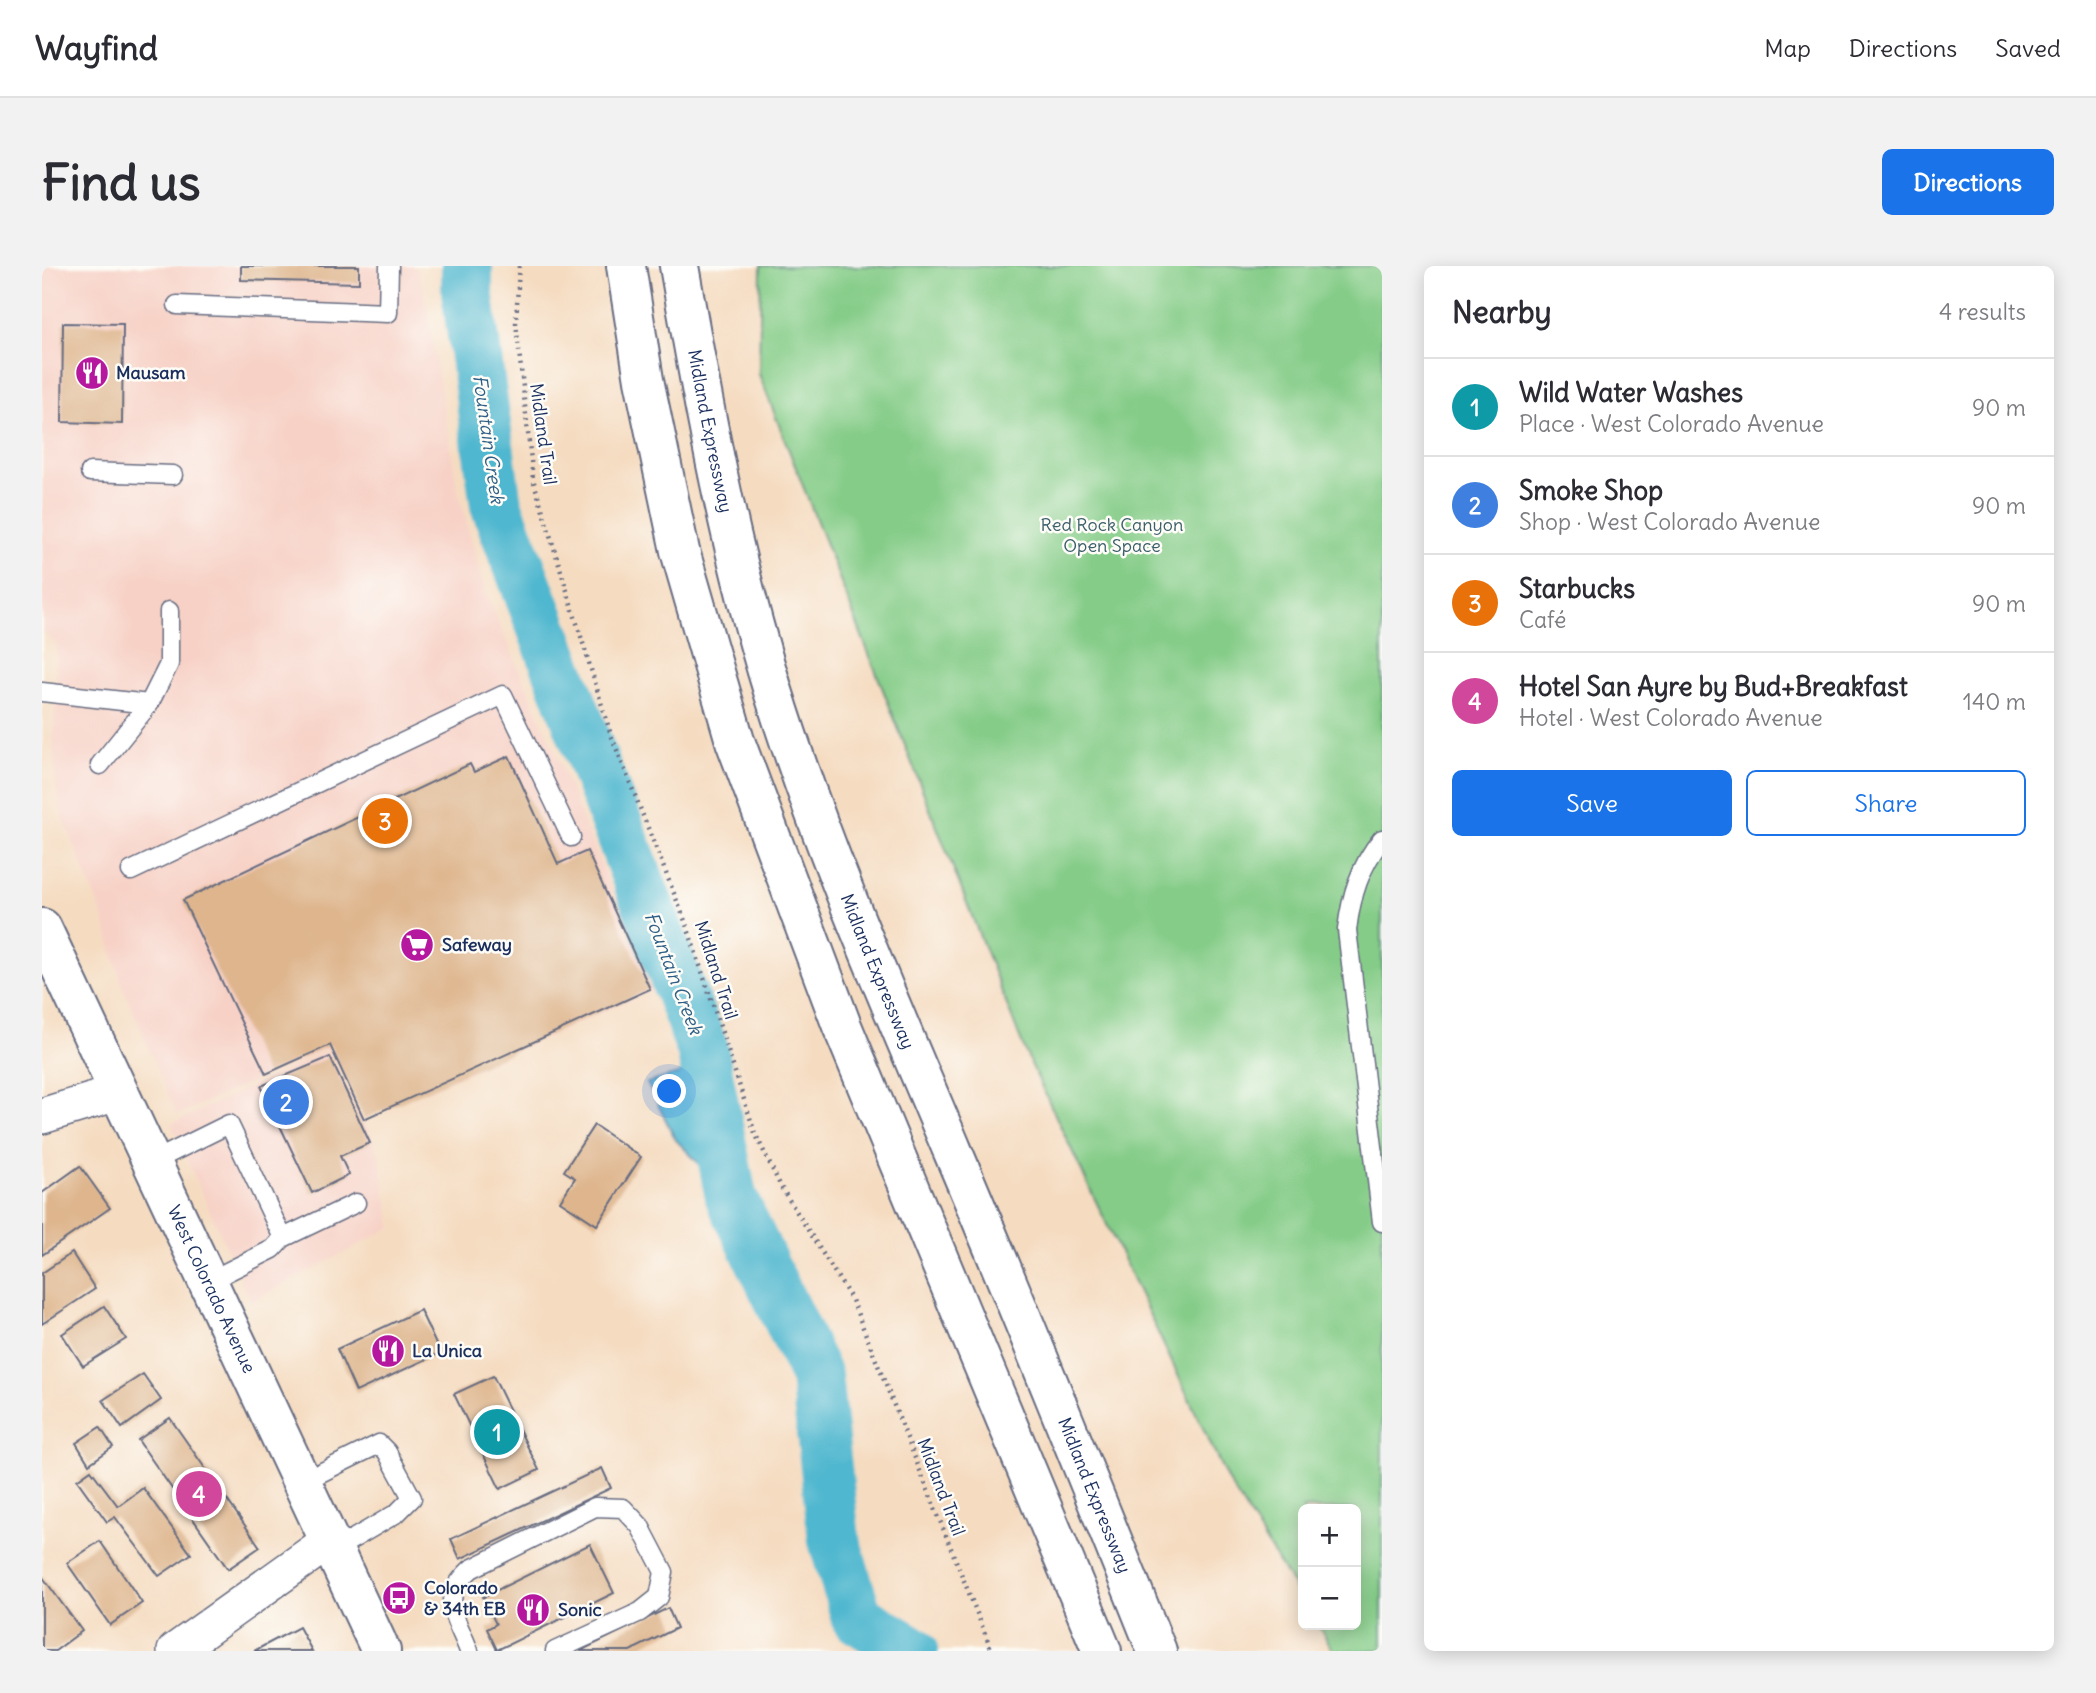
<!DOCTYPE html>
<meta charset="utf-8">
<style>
:root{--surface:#fff;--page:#f2f2f3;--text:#2b2b33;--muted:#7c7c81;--line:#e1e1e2;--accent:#1a73e8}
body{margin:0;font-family:Delius,sans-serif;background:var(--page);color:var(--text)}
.controls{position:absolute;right:21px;bottom:21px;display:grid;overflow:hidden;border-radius:10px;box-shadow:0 4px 18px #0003}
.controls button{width:63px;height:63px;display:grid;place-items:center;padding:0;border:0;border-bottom:2px solid var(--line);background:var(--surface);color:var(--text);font:35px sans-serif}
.you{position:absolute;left:628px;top:826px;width:24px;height:24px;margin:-18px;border:5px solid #fff;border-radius:50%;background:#1a73e8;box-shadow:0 0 0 10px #1a73e833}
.badge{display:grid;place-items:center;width:46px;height:46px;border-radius:50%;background:var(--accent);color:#fff;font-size:23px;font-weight:700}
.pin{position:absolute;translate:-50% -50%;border:4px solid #fff;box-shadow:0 2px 7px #0006}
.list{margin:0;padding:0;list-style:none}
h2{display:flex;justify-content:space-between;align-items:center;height:91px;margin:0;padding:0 28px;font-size:30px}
h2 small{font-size:23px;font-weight:400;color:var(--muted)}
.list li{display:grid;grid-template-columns:46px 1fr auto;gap:21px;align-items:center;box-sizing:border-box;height:98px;padding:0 28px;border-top:2px solid var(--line)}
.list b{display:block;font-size:26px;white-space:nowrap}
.list p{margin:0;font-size:23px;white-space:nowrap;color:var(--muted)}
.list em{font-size:23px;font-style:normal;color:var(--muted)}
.actions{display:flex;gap:14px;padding:21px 28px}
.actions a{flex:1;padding:16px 0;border:2px solid var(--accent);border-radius:10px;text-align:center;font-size:24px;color:var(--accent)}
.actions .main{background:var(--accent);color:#fff}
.map{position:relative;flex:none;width:1340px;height:1385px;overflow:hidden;border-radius:10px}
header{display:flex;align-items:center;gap:42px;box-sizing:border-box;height:98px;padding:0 35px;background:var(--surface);border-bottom:2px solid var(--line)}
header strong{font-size:33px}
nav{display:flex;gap:38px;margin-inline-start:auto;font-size:24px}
.intro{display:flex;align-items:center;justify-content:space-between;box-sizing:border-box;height:168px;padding:0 42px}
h1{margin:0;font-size:49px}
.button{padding:18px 32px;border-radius:10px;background:var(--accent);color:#fff;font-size:24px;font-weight:700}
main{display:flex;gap:42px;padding:0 42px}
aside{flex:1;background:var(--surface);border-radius:10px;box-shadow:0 4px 18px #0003}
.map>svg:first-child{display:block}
.built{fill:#f7d1c6}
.green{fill:#84cc87;stroke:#507e72;stroke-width:2}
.water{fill:#50b7cf;stroke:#367396;stroke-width:2}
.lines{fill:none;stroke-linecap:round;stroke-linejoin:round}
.river{stroke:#50b7cf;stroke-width:52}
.building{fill:#deb58d}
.service-casing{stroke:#676c81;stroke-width:21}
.minor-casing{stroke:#676c81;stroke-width:38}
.secondary-casing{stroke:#676c81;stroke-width:42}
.trunk-casing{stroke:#676c81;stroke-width:42}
.path{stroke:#676c81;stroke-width:4.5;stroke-dasharray:2 5;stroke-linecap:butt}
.service{stroke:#fff;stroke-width:18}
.minor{stroke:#fff;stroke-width:35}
.secondary{stroke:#fff;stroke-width:38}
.trunk{stroke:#fff;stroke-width:38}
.labels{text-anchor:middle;stroke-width:5;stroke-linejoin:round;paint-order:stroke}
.poi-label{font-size:18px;font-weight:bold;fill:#1b2f5e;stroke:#fdfcf7;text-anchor:start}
.street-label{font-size:18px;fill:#1b2f5e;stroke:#fdfcf7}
.park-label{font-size:18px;fill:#3a5e6a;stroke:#fdfcf7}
.water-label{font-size:19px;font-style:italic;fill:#2e5f86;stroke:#fdfcf7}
</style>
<header>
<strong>Wayfind</strong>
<nav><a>Map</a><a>Directions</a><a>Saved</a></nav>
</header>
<div class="intro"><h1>Find us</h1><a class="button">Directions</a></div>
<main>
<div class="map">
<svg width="1340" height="1385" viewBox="0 0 1340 1385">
<rect width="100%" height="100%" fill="#fdfcf7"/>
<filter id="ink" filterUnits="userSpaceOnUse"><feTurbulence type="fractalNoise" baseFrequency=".0143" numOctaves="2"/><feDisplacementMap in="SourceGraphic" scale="14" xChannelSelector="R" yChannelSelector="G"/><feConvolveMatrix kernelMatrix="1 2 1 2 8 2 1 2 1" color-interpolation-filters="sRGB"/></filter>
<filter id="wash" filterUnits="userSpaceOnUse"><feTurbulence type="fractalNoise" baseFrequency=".00686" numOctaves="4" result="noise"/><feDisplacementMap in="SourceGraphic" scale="28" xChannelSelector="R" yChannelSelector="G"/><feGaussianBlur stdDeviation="1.57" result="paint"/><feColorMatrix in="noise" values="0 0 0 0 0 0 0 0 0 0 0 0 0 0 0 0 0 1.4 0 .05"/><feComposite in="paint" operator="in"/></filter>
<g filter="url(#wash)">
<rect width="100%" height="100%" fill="#f5dcc1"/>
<g class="built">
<polygon points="1,0 373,0 381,20 416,225 443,325 517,495 610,724 322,853 288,781 135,849 80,719 61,651 17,541 11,485 15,379 0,365"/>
<polygon points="286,784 336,884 350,961 209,1036 129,858"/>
</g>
<polygon class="green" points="719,0 1340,0 1340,1385 1292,1385 1276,1359 1314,1359 1314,1243 1261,1243 1261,1336 1186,1215 983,785 717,108"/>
<polygon class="water" points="680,795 698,859 696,912 678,919 634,874 605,817"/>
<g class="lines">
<polyline class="river" points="425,0 425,25 454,239 660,782 689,931 774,1110 792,1274 815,1352 870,1385"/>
</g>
<g id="blocks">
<g class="building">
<polygon points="199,0 317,0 317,17 199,14"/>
<polygon points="21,57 81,58 80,158 20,156"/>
<polygon points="467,490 516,598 545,585 608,723 322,853 288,779 224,808 141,634 428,498 432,506"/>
<polygon points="288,791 328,877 298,890 307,909 270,927 219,820"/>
<polygon points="552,859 599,891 555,959 518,935 533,912 522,905"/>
<polygon points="38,900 68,942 0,989 0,927"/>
<polygon points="30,987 53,1023 0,1058 0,1007"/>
<polygon points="62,1040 84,1073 41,1100 20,1068"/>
<polygon points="378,1044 398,1087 314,1126 295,1083"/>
<polygon points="101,1108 119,1134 80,1162 61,1134"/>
<polygon points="451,1110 497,1204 458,1223 412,1128"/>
<polygon points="128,1152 218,1281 186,1303 96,1174"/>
<polygon points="58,1161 71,1181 47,1198 34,1177"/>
<polygon points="560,1202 569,1222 418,1293 409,1273"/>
<polygon points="49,1204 76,1240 101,1222 149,1288 117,1310 73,1251 65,1256 35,1214"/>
<polygon points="58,1275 100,1337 68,1359 25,1297"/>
<polygon points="548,1278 572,1327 455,1384 445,1363 454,1358 441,1331"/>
<polygon points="0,1310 40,1365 13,1385 0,1385"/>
<polygon points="626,1342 635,1362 588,1385 538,1385"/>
<polygon points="257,1361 270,1385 212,1385"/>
</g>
</g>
</g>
<g filter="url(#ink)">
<use href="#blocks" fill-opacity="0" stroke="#676c81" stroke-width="2"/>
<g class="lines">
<g class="service-casing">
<g id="service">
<polyline points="135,39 346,47 347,0"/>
<polyline points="48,206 131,209"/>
<polyline points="0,426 107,438 58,499"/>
<polyline points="107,438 127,398 127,345"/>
<path d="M1340,573C1318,600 1309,630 1305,664L1340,956"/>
<polyline points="89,605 461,429 529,571"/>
<polyline points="108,897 187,858 241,972 314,937"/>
<polyline points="165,1016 231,983 241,972"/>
<polyline points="260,1216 337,1178 345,1186 370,1232 355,1247 292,1284"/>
<path d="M427,1385C413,1348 396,1334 429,1303L553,1241L581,1242L598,1260L622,1306L617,1331L598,1346L513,1385"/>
</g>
</g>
<g class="minor-casing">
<g id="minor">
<polyline points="0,850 75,827"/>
<polyline points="133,1385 287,1275"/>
</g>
</g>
<g class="secondary-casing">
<g id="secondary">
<path id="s1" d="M0,662L339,1385"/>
</g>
</g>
<g class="trunk-casing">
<g id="trunk">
<polyline points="584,0 602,114 638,285 693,475 800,760 1060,1385"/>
<path id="s2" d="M637,0C662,143 688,286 731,425C780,583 847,734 911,886C981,1051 1048,1218 1115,1385"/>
</g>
</g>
<polyline class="path" points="477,0 474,57 491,213 569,469 645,660 713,867 739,921 810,1034 950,1385"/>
<use href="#service" class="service"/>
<use href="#minor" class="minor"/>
<use href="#secondary" class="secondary"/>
<use href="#trunk" class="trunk"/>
</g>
</g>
<defs>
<g id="restaurant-disc" transform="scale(1.75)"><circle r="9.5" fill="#b5179e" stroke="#fdfcf7"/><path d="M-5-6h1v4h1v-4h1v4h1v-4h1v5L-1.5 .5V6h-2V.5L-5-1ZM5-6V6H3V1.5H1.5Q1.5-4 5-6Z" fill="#fff"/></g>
<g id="supermarket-disc" transform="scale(1.75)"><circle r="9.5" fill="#b5179e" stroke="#fdfcf7"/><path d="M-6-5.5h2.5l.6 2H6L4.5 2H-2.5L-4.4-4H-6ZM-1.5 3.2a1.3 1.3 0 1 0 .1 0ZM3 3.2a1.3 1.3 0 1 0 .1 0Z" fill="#fff"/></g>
<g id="bus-disc" transform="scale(1.75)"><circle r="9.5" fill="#b5179e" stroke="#fdfcf7"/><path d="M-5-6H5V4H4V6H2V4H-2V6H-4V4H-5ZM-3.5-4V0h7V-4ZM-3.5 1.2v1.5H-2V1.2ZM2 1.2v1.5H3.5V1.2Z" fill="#fff"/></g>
</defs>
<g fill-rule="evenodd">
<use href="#restaurant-disc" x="50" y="107"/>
<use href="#supermarket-disc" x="375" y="679"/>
<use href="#restaurant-disc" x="346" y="1085"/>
<use href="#bus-disc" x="357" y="1332"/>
<use href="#restaurant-disc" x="491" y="1344"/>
</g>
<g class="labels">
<g class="poi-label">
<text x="74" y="113">Mausam</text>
<text x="400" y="685">Safeway</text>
<text x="370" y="1091">La Unica</text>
<text x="382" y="1328">Colorado<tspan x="382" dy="21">&amp; 34th EB</tspan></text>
<text x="516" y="1350">Sonic</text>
</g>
<g class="street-label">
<text dy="6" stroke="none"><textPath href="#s2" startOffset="168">Midland Expressway</textPath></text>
<text transform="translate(501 168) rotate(82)" y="6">Midland Trail</text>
<text transform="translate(674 704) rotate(72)" y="6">Midland Trail</text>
<text dy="6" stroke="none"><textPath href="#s2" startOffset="735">Midland Expressway</textPath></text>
<text dy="6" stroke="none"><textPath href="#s1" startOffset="399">West Colorado Avenue</textPath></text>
<text transform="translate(899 1221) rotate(69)" y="6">Midland Trail</text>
<text dy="6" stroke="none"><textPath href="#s2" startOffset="1302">Midland Expressway</textPath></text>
</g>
<g class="park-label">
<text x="1070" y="265">Red Rock Canyon<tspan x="1070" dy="21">Open Space</tspan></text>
</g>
<g class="water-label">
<text transform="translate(447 173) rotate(82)" y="7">Fountain Creek</text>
<text transform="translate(632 707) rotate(69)" y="7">Fountain Creek</text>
</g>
</g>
</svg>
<div class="controls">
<button>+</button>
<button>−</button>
</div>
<div class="you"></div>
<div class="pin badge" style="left:455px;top:1166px;background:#0f9aa8">1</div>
<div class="pin badge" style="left:244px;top:836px;background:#3f7fe0">2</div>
<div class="pin badge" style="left:343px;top:555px;background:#e8710a">3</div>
<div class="pin badge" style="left:157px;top:1228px;background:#d1479c">4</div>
</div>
<aside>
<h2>Nearby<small>4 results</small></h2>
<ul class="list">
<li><span class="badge" style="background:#0f9aa8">1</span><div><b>Wild Water Washes</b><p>Place · West Colorado Avenue</p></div><em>90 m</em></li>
<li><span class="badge" style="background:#3f7fe0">2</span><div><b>Smoke Shop</b><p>Shop · West Colorado Avenue</p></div><em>90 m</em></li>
<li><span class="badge" style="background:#e8710a">3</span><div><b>Starbucks</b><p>Café</p></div><em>90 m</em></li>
<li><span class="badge" style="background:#d1479c">4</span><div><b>Hotel San Ayre by Bud+Breakfast</b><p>Hotel · West Colorado Avenue</p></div><em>140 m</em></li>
</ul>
<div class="actions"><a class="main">Save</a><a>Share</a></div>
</aside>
</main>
